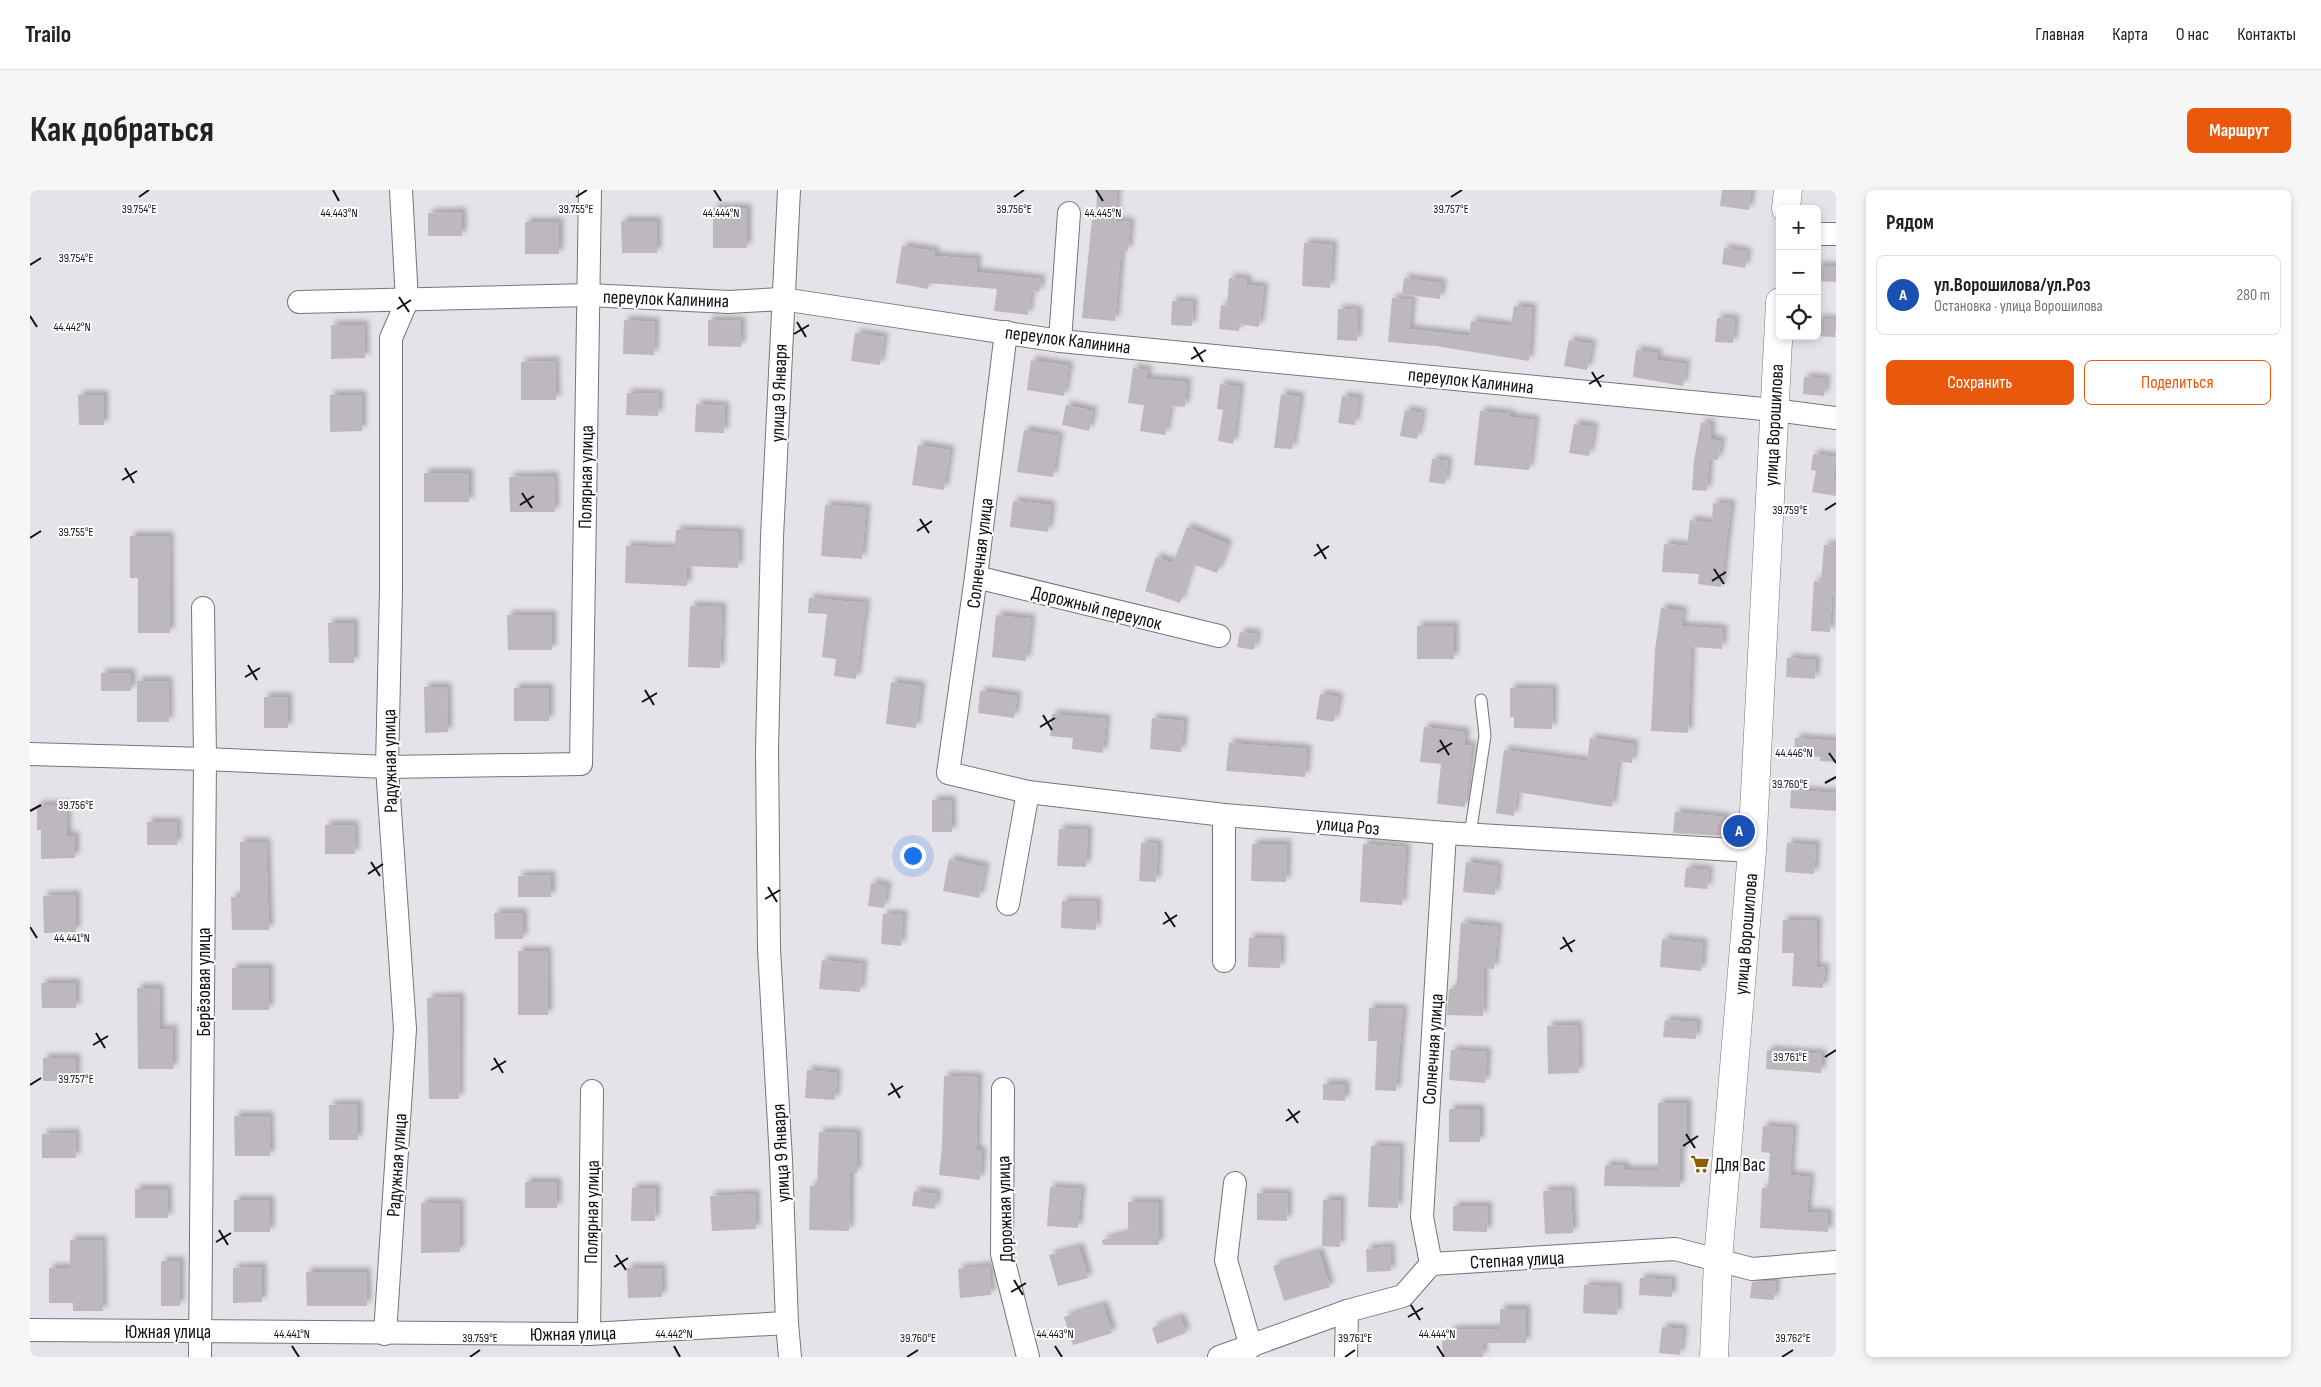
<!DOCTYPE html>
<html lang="ru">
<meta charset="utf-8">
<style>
:root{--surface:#fff;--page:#f6f6f6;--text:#222;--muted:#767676;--line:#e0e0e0;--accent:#ea580c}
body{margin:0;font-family:"Sofia Sans Condensed",sans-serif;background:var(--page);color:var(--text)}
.controls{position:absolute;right:15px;top:15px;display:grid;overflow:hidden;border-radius:8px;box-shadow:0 2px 8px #0003}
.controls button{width:45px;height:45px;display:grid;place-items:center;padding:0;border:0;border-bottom:1px solid var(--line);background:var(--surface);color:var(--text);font:25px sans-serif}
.you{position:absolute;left:882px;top:665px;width:18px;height:18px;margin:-12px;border:4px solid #fff;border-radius:50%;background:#1a73e8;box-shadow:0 0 0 8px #1a73e833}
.badge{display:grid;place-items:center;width:32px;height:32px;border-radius:50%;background:var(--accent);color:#fff;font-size:16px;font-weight:700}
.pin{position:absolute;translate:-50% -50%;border:2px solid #fff;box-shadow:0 1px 5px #0006}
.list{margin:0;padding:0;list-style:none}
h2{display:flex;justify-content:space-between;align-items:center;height:65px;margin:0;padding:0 20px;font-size:21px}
h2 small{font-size:16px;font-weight:400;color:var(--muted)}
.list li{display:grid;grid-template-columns:32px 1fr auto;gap:15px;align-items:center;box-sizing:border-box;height:80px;margin:0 10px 10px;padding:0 10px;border:1px solid var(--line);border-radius:8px}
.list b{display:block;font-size:19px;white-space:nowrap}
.list p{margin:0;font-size:16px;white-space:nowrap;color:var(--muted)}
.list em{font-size:16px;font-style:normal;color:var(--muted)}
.actions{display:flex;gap:10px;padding:15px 20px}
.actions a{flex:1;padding:11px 0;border:1px solid var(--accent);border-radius:8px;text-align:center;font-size:18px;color:var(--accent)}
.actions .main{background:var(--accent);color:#fff}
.icon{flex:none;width:28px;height:28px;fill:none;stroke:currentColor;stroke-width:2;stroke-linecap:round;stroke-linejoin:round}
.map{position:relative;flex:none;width:1806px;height:1167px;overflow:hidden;border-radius:8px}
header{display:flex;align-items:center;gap:30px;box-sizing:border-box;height:70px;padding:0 25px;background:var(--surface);border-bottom:1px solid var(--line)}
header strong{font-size:24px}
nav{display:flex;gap:28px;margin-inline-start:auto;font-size:18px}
.intro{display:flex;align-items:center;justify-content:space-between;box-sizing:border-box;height:120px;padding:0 30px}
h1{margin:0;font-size:35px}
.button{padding:12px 22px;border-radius:8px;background:var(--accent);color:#fff;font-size:18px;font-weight:700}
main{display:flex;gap:30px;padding:0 30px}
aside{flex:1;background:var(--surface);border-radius:8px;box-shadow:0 2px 8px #0003}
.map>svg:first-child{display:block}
.building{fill:#bdb8bd;filter:url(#shadow)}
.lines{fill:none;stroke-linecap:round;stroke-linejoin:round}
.lane-casing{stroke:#76757a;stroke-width:13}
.street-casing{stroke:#76757a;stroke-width:24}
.secondary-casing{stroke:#76757a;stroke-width:29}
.lane{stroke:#fff;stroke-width:11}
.street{stroke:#fff;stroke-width:22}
.secondary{stroke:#fff;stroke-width:28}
.ticks{fill:none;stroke:#111012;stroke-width:2}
.labels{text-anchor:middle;stroke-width:4;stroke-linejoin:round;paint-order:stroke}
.street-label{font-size:19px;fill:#111012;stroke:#fff}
.poi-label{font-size:19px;fill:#111012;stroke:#fff;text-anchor:start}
.ticks-label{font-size:12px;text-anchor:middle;fill:#111012;stroke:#fff;stroke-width:4;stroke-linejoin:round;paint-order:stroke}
</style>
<header>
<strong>Trailo</strong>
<nav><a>Главная</a><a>Карта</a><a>О нас</a><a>Контакты</a></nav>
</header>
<div class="intro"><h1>Как добраться</h1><a class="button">Маршрут</a></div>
<main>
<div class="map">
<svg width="1806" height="1167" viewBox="0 0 1806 1167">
<defs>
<filter id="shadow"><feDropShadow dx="4.5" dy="-4.5" stdDeviation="2.5" flood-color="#0004"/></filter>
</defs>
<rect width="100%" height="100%" fill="#e5e3e9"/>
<g class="building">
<polygon points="1067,0 1087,0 1085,31 1100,32 1098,61 1091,60 1085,131 1052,128 1062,30 1066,30"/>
<polygon points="1692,0 1721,0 1719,20 1690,16"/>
<rect x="683" y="18" width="34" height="40"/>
<polygon points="432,22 432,46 398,46 398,23"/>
<polygon points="591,31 627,31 627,63 592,63"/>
<rect x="495" y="32" width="34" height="32"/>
<polygon points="1274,53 1303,55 1300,98 1272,96"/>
<polygon points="872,56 905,61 904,66 947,69 946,82 1011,89 1009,102 1001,101 998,125 964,121 967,99 899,93 898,99 866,93"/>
<polygon points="1694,58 1717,62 1715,78 1692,74"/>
<polygon points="1787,76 1806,76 1806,92 1787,91"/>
<polygon points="1199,88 1217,89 1216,95 1234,97 1229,137 1210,134 1209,141 1189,139 1191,115 1197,116"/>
<polygon points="1374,88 1412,93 1410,109 1372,104"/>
<polygon points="1362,108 1382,110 1379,139 1439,146 1441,131 1481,136 1484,116 1502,118 1499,171 1406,156 1358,152"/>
<polygon points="1142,111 1163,112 1162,136 1141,135"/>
<polygon points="1308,119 1328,120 1327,151 1307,150"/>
<polygon points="1687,128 1705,129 1703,153 1685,152"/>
<polygon points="1787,129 1806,130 1805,147 1787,146"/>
<polygon points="594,130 625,132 624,165 593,164"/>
<polygon points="678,130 711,131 711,157 678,156"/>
<polygon points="301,135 334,135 335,168 301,169"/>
<polygon points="825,143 854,147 850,175 821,171"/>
<polygon points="1539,150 1562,154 1557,180 1534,176"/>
<polygon points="1606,160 1628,163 1627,170 1656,174 1653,196 1603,187"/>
<polygon points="1001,170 1039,176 1034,206 997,200"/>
<polygon points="525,171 526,210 491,210 491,172"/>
<polygon points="1103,178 1118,180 1116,189 1157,192 1155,217 1140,216 1135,245 1110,241 1114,215 1098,213"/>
<polygon points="1774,187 1796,189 1794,206 1773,204"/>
<polygon points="1190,194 1210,197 1203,254 1188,251 1193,220 1187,219"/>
<polygon points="597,203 629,204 628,226 596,225"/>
<polygon points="1251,204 1270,207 1262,259 1244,258"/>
<polygon points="48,205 74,205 74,235 49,235"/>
<polygon points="300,205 332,205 332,241 300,242"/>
<polygon points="1312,206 1329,208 1325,235 1308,233"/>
<polygon points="666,214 695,216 694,243 665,242"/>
<polygon points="1036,215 1063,221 1059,241 1032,235"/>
<polygon points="1375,220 1392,223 1387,249 1370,246"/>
<polygon points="1450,221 1480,224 1480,227 1505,230 1499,280 1444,275"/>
<polygon points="1671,233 1681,234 1680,249 1691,251 1688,270 1679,269 1677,301 1662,300 1664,271"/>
<polygon points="1544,234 1564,237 1559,266 1539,263"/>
<polygon points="994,240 1029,246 1023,287 987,282"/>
<polygon points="888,255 920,260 914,300 882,295"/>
<polygon points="1783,264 1806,267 1803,290 1806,290 1806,306 1782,302 1786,281 1781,280"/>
<polygon points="1402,269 1418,271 1415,294 1399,292"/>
<rect x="394" y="283" width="45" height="29"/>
<polygon points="524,286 525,322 480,322 479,287"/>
<polygon points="983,311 1021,315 1018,342 980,337"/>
<polygon points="1683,313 1701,314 1691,397 1668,394 1669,384 1632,382 1634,354 1657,356 1660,330 1682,333"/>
<polygon points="795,315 836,318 832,369 791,366"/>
<polygon points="1157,337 1198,354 1187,383 1162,374 1150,413 1115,401 1126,367 1143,373"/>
<polygon points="646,340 709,342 708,378 657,376 657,396 595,393 596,356 645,358"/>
<polygon points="100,346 139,346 140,443 108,443 108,388 100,388"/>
<polygon points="1794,355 1806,356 1806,406 1802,405 1800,442 1781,441 1784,391 1791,392"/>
<polygon points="779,408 836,413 826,489 804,486 806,469 792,467 797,424 778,423"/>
<polygon points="660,416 692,417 690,478 658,477"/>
<polygon points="1631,418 1653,421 1651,436 1693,439 1692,459 1661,457 1658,543 1621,541 1625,460"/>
<polygon points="477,425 522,425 522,460 478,460"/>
<polygon points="966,425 1001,429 996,471 962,467"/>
<polygon points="298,433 324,433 324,473 299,473"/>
<rect x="1387" y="436" width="37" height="33"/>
<polygon points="1210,442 1227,444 1224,460 1207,457"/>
<polygon points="1757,468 1786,470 1785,489 1756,487"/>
<rect x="71" y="483" width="30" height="18"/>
<polygon points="107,491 138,491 139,532 107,532"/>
<polygon points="861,492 891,496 886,538 856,534"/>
<polygon points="394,497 417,497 418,542 395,543"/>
<rect x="484" y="498" width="35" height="33"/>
<polygon points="1480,498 1523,499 1522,539 1484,538 1484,527 1480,527"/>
<polygon points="950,501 987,506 984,528 948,523"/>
<polygon points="1290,504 1309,507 1304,532 1286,529"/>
<rect x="234" y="507" width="24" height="31"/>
<polygon points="1022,524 1076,529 1073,563 1042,559 1043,548 1020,546"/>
<polygon points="1122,528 1154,531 1151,562 1120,559"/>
<polygon points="1394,537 1435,542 1434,555 1442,556 1435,617 1407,614 1411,574 1390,572"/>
<polygon points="1560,548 1604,554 1602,573 1588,571 1582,617 1487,602 1484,626 1466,623 1474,560 1557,571"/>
<polygon points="1765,548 1806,551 1806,572 1790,571 1790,567 1764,565"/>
<polygon points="1199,553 1277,559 1275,587 1196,581"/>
<polygon points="1761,600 1806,603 1806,621 1760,618"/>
<polygon points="902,610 921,610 922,642 902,642"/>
<polygon points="7,615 36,615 37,646 45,646 45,668 11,669 11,640 7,640"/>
<polygon points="1645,622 1695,627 1693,646 1643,643"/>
<rect x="117" y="632" width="30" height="23"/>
<polygon points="295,635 324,635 325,664 295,664"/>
<polygon points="1029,639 1058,640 1056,677 1027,676"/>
<polygon points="210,652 236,652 239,740 202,740 201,707 210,707"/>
<polygon points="1111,653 1128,654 1126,692 1109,691"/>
<polygon points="1757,653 1786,655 1784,684 1755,682"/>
<polygon points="1222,654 1257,654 1256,692 1221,691"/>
<polygon points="1333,654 1376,657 1372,715 1330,712"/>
<polygon points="919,669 955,677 949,708 913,701"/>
<polygon points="1436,672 1468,676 1465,705 1433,702"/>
<polygon points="1656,678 1679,680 1677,699 1654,697"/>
<polygon points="521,685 521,707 488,707 488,686"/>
<polygon points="841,693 857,696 854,718 838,716"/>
<polygon points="46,705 46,742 14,743 13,706"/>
<polygon points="1032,711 1067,712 1066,740 1031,738"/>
<polygon points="464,723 493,723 493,749 465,749"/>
<polygon points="853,724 873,725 871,756 851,754"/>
<polygon points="1753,730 1787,731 1786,777 1795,778 1793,798 1762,796 1764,763 1752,763"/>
<polygon points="1431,733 1468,737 1464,779 1454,778 1453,826 1417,825 1419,799 1426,799"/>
<polygon points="1219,748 1251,749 1250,778 1218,777"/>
<polygon points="1632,749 1673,753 1671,781 1630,777"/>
<polygon points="488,761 517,761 518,825 488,825"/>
<polygon points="792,770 833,774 830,802 789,799"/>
<rect x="202" y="778" width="37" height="42"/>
<polygon points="11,793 46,793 46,818 12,818"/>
<polygon points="107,798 129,798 130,840 143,839 143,879 108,879"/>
<polygon points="430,807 429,909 399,909 397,808"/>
<polygon points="1339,818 1373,819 1366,901 1345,900 1347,851 1338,851"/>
<polygon points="1635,830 1667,832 1666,849 1633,847"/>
<polygon points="1548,835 1549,883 1518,884 1517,836"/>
<polygon points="1421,860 1457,862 1455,893 1419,890"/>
<polygon points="1737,860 1792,864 1791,883 1736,879"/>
<rect x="13" y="868" width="33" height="23"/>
<polygon points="777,880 807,883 805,910 775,908"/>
<polygon points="914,886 948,887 946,960 952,961 950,990 909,985 912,957"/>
<polygon points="1293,894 1315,894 1315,911 1293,910"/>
<polygon points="1628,913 1657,913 1657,958 1650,958 1650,997 1574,996 1575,975 1595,976 1595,980 1628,980"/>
<polygon points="328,914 328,950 299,950 299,915"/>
<rect x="1419" y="919" width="31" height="33"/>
<polygon points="204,926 239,926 240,966 205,966"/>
<polygon points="1733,936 1763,938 1760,985 1780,987 1777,1022 1798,1023 1798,1042 1730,1038 1732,998 1738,998 1740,963 1731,962"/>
<polygon points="789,942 827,943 827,983 820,983 819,1041 779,1040 780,996 787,996"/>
<polygon points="45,943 46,968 12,968 12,944"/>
<polygon points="1341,956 1370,957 1368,1018 1338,1017"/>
<rect x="495" y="992" width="32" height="26"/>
<polygon points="1020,997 1051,999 1048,1038 1017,1036"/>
<polygon points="602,998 626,998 625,1031 601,1031"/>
<polygon points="105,999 137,999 138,1028 105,1028"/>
<polygon points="1541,1000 1543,1043 1515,1044 1513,1001"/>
<polygon points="884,1001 907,1004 905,1019 882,1016"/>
<polygon points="1227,1003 1258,1004 1257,1031 1227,1030"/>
<polygon points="725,1004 726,1039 682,1041 680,1006"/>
<rect x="204" y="1010" width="36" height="32"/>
<polygon points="1293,1010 1311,1010 1310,1057 1292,1056"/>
<polygon points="1098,1012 1129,1012 1129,1055 1073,1055 1072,1050 1103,1042 1098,1041"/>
<polygon points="391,1013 430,1013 430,1062 391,1063"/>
<polygon points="1423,1016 1458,1016 1457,1042 1423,1041"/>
<polygon points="40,1050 72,1050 73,1121 43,1121 43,1113 19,1113 19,1078 40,1078"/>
<polygon points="1049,1057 1058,1088 1028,1096 1019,1065"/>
<polygon points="1360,1057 1361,1081 1337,1082 1336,1059"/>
<polygon points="1289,1062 1300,1097 1254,1111 1243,1076"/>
<rect x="131" y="1071" width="19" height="45"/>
<polygon points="959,1076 961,1105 930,1108 928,1079"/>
<polygon points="232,1077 232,1112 203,1113 203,1078"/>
<polygon points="597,1078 631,1078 632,1107 598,1108"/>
<polygon points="276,1082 336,1082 337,1116 277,1116"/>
<polygon points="1610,1088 1642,1090 1642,1107 1609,1105"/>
<polygon points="1746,1091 1744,1110 1720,1108 1722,1092"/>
<polygon points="1554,1095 1588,1097 1587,1125 1553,1123"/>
<polygon points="1073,1115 1082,1143 1043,1155 1034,1127"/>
<polygon points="1470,1119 1496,1119 1496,1153 1453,1153 1453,1167 1413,1167 1412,1151 1420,1151 1419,1140 1470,1139"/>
<polygon points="1150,1127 1156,1143 1127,1154 1122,1138"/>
<polygon points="1632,1137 1653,1139 1650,1165 1629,1163"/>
</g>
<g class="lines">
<g class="lane-casing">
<polyline id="lane" points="1440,645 1455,546 1451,510"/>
</g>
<g class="street-casing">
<g id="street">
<polyline points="759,0 742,347 737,560 739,759 751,970 757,1133 760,1167"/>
<polyline points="1787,44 1806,44"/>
<polyline points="269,112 558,105 699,112 752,109 1030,151 1744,220 1806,228"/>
<polyline points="976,142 946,387 918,583 998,602 1194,625 1415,643 1722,661"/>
<polyline points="1030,151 1039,23"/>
<polyline points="946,387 1189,446"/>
<polyline points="0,564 175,569 357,577 551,574 560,0"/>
<polyline points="978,714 998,602"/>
<polyline points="1194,771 1194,625"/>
<polyline points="973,899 972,1064 998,1167"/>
<polyline points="1205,993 1196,1070 1221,1157"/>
<polyline points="1401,1074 1392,1027 1415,643"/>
<polyline points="0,1140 559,1144 757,1133"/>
<polyline points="355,1144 375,839 357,577 361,399 361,148 377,111 371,0"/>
<polyline points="559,1144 562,901"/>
<polyline points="170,1167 175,569 173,418"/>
<polyline points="1189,1167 1317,1121 1373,1106 1401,1074 1645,1059 1722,1079 1806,1072"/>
<polyline points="1316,1167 1317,1121"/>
</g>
</g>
<g class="secondary-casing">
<g id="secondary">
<polyline points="1756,19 1758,0"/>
<polyline points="1684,1167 1688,1070 1722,661 1750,112"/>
</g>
</g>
<use href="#lane" class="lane"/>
<use href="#street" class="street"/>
<use href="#secondary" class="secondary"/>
</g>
<path class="ticks" d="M303,0L309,11M684,0L691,11M1066,0L1073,11M109,7L119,0M546,7L557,0M984,7L994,0M1421,7L1432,0M0,75L11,68M369,107L379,122M367,119L381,110M0,126L7,137M767,132L776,147M764,144L779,135M1164,157L1173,172M1161,169L1176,160M1562,182L1571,197M1559,194L1574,185M95,278L104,293M92,290L107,281M492,303L502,318M490,315L504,306M1795,320L1806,313M890,329L899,343M887,341L902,331M0,348L11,341M1287,354L1296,369M1284,366L1299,356M1684,379L1694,394M1682,391L1696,382M218,475L227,490M215,487L230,478M615,500L624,515M612,512L627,503M1013,525L1022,540M1010,537L1025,528M1410,550L1419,565M1407,562L1422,553M1799,563L1806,573M1795,593L1806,587M0,621L11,615M341,672L350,686M338,684L353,674M738,697L747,712M735,709L750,700M1135,722L1145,737M1133,734L1147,725M0,737L7,748M1533,747L1542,762M1530,759L1545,750M66,843L75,858M63,855L78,846M1795,867L1806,860M464,868L473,883M461,880L476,871M861,893L870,908M0,895L11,888M858,905L873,896M1258,919L1268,933M1256,931L1270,921M1656,944L1665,958M1653,956L1668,946M189,1040L198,1055M186,1052L201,1043M586,1065L596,1080M584,1077L598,1068M984,1090L993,1105M981,1102L996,1093M1381,1115L1390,1130M1378,1127L1393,1118M262,1156L269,1167M644,1156L650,1167M1025,1156L1032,1167M1407,1156L1414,1167M440,1167L450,1160M877,1167L888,1160M1315,1167L1325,1160M1752,1167L1763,1160"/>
<defs>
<g id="supermarket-bare" transform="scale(1.5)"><path d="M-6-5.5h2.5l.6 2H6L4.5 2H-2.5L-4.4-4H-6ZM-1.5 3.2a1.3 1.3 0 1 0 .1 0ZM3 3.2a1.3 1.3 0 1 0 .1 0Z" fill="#8d6007" stroke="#fff" stroke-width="2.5" paint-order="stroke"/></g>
</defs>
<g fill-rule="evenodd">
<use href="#supermarket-bare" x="1670" y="974"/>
</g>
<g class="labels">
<g class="street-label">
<text transform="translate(636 108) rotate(2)" y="7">переулок Калинина</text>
<text transform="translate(1038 149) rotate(7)" y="7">переулок Калинина</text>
<text transform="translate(1441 190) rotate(6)" y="7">переулок Калинина</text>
<text transform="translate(748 203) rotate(-88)" y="7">улица 9 Января</text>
<text transform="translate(1743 235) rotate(-87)" y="7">улица Ворошилова</text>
<text transform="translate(555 287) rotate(-89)" y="7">Полярная улица</text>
<text transform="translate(949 363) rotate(-83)" y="7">Солнечная улица</text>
<text transform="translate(1067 417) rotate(14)" y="7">Дорожный переулок</text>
<text transform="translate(359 571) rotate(-91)" y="7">Радужная улица</text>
<text transform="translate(1318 635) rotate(5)" y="7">улица Роз</text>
<text transform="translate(1715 744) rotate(-85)" y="7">улица Ворошилова</text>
<text transform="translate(173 792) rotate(-90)" y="7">Берёзовая улица</text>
<text transform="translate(1402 859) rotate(-86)" y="7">Солнечная улица</text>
<text transform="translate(750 963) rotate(-93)" y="7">улица 9 Января</text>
<text transform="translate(366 975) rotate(-86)" y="7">Радужная улица</text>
<text transform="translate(974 1019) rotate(-92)" y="7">Дорожная улица</text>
<text transform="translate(561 1022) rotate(-89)" y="7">Полярная улица</text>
<text transform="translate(1487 1069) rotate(-3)" y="7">Степная улица</text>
<text x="138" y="1148">Южная улица</text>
<text transform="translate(543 1143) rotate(-1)" y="7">Южная улица</text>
</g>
<g class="poi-label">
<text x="1685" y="981">Для Вас</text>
</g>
</g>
<g class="ticks-label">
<text x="109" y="23">39.754°E</text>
<text x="546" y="23">39.755°E</text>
<text x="984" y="23">39.756°E</text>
<text x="1421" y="23">39.757°E</text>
<text x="309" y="27">44.443°N</text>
<text x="691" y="27">44.444°N</text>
<text x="1073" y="27">44.445°N</text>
<text x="46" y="72">39.754°E</text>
<text x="42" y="141">44.442°N</text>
<text x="1760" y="324">39.759°E</text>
<text x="46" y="346">39.755°E</text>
<text x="1764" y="567">44.446°N</text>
<text x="1760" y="598">39.760°E</text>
<text x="46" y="619">39.756°E</text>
<text x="42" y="752">44.441°N</text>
<text x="1760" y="871">39.761°E</text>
<text x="46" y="893">39.757°E</text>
<text x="262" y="1148">44.441°N</text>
<text x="644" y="1148">44.442°N</text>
<text x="1025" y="1148">44.443°N</text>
<text x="1407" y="1148">44.444°N</text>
<text x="450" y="1152">39.759°E</text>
<text x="888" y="1152">39.760°E</text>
<text x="1325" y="1152">39.761°E</text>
<text x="1763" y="1152">39.762°E</text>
</g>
</svg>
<div class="controls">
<button>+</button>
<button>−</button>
<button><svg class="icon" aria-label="locate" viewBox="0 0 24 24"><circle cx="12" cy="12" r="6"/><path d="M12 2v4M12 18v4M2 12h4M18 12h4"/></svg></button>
</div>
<div class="you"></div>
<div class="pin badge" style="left:1709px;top:641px;background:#1a4fb4">A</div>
</div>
<aside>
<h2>Рядом<small></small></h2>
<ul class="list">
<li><span class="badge" style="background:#1a4fb4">A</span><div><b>ул.Ворошилова/ул.Роз</b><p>Остановка · улица Ворошилова</p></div><em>280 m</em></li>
</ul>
<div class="actions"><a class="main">Сохранить</a><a>Поделиться</a></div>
</aside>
</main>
